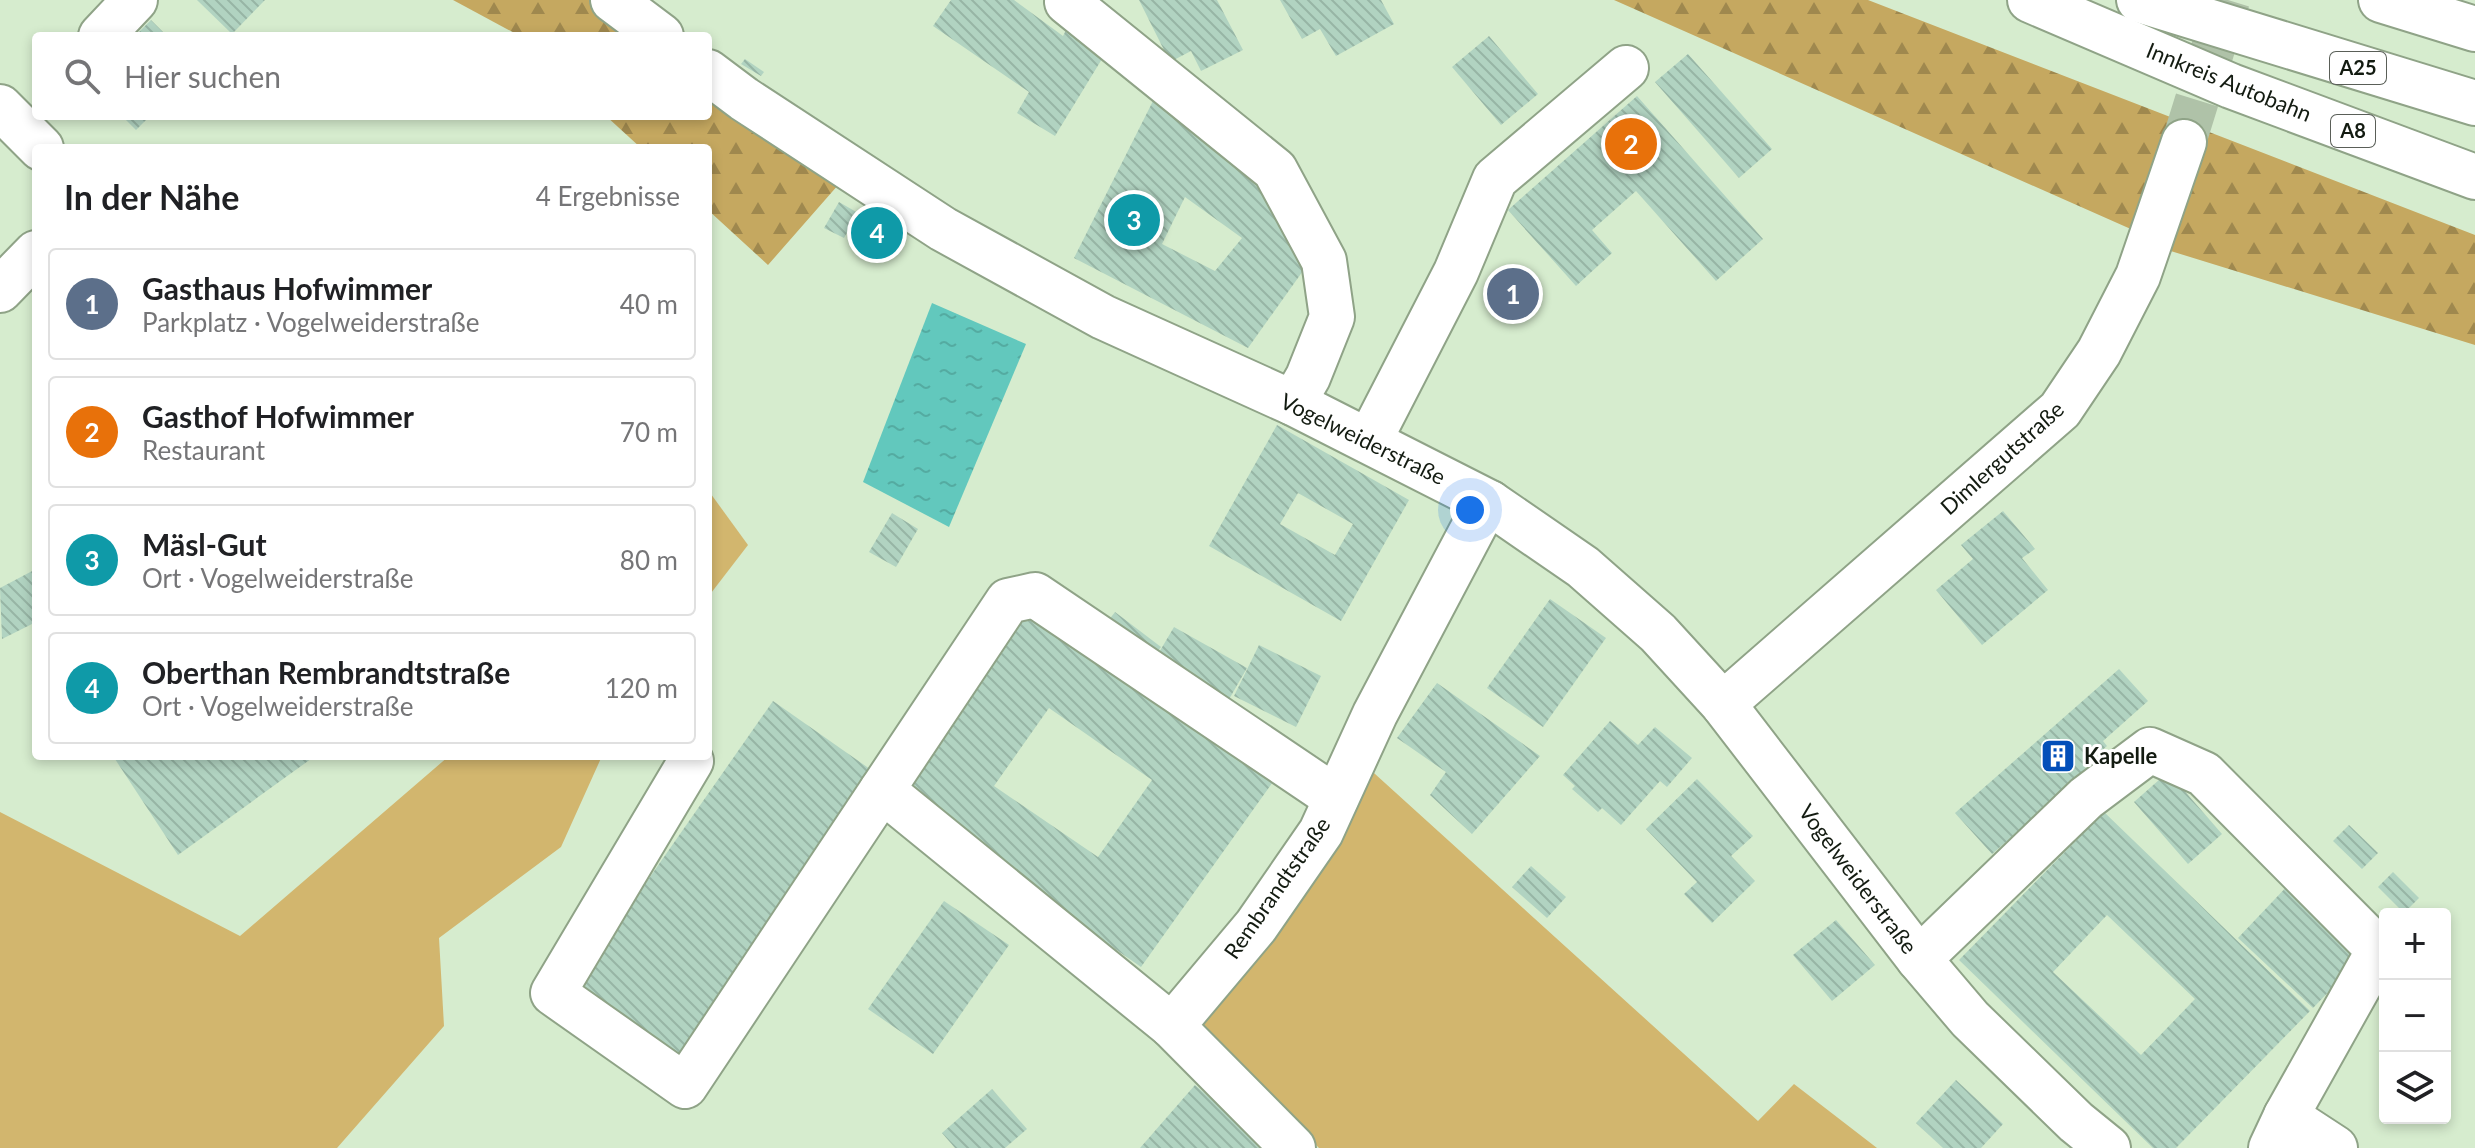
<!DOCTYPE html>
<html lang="de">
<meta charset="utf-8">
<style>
:root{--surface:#fff;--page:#f6f6f6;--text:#202124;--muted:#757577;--line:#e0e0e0;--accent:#034fb9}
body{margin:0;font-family:Lato,sans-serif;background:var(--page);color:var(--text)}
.controls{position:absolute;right:24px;bottom:24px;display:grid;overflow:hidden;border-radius:8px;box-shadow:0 4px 12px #0003}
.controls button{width:72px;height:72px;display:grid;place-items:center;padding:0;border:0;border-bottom:2px solid var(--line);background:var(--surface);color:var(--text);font:40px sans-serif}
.you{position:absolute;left:1470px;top:510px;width:28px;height:28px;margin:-20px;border:6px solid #fff;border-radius:50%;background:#1a73e8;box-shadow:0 0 0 12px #1a73e833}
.badge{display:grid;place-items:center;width:52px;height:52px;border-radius:50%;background:var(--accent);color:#fff;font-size:26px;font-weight:700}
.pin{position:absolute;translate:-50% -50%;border:4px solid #fff;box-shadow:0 2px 8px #0006}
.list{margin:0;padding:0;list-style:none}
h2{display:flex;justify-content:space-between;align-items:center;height:104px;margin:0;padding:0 32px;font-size:34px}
h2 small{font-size:26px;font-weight:400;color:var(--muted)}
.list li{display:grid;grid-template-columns:52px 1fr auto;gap:24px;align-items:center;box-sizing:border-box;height:112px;margin:0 16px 16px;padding:0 16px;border:2px solid var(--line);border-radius:8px}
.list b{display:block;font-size:30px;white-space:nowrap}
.list p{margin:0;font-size:26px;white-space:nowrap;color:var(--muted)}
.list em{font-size:26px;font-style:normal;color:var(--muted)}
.icon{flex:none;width:44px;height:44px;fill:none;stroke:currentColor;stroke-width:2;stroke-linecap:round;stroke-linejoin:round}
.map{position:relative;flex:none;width:2475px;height:1148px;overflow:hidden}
.search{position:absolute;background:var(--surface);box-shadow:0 4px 12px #0003;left:32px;top:32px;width:680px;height:88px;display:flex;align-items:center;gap:20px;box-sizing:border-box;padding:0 28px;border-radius:8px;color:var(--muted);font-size:30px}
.panel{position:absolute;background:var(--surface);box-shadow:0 4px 12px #0003;left:32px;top:144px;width:680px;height:616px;border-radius:8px}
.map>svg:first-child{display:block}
.grass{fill:#d2b66e}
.forest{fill:url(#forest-firs)}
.water{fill:url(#water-ripples)}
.building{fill:url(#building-back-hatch);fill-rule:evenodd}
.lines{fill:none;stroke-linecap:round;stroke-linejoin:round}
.minor-tunnel{stroke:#afc2a8;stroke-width:44;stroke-dasharray:44 22;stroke-linecap:butt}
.minor-casing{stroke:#8fa387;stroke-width:48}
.major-casing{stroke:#8fa387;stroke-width:48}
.highway-casing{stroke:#8fa387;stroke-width:48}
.minor{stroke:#fff;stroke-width:44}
.major{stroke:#fff;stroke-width:44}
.highway{stroke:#fff;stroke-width:44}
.labels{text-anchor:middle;stroke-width:6;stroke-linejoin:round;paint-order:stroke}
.shield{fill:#fff;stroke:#5a5f58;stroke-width:2}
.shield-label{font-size:20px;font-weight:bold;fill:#131b11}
.street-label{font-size:22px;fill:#131b11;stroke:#fff}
.poi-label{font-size:22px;font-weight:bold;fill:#131b11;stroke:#fff;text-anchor:start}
</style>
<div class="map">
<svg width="2475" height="1148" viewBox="0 0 2475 1148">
<defs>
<pattern id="forest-firs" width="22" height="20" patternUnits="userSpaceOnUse" patternTransform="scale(2)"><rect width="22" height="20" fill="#c5a860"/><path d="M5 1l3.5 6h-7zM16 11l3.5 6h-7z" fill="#9f884e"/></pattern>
<pattern id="water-ripples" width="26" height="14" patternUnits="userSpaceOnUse" patternTransform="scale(2)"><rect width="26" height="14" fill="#62c8bd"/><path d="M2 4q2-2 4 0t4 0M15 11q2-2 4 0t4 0" fill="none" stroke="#54aba1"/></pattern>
<pattern id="building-back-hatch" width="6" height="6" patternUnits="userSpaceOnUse" patternTransform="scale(2)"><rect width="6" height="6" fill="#b1d3c1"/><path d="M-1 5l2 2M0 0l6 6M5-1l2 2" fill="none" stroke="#97b5a5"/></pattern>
</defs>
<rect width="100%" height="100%" fill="#d6ecce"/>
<g class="grass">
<polygon points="708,490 748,545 708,597"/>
<polygon points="449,756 602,756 561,847 439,938 444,1026 337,1148 0,1148 0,812 240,936"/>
<polygon points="1364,764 1758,1121 1794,1084 1877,1148 1319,1148 1200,1024"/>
</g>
<g class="forest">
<polygon points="453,0 592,0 640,36 520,36"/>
<polygon points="1614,0 1868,0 2475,235 2475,345 2161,248 2189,159 2157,148 2133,230"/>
<polygon points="708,86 839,184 768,265 708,210 708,148 641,148 606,116 708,116"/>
</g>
<polygon class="water" points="932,303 1026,344 949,527 863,482"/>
<g class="building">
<polygon points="197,0 265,0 232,34"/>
<polygon points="951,0 1014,0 1063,36 1066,30 1105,54 1055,136 1017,113 1029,92 933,26"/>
<polygon points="1139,0 1217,0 1243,50 1201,71 1191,51 1170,62"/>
<polygon points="1280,0 1381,0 1394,24 1336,56 1320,29 1302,39"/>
<polygon points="151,20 167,36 135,36"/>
<polygon points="1489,36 1538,94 1501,125 1452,67"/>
<polygon points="1688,54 1772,149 1739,178 1655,82"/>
<polygon points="745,59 764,72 761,76 741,64"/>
<polygon points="1637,96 1763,239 1716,281 1636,191 1592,230 1612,253 1576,286 1508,210"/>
<path d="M1153,101L1284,201L1315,254L1248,348L1074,258ZM1185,197L1242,238L1215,271L1162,244Z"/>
<polygon points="122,116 150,116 136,130"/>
<polygon points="839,202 858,213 844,238 824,228"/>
<polygon points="870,220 892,235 885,246 863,231"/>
<path d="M1277,425L1409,500L1341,621L1209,546ZM1298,493L1353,524L1335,555L1280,524Z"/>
<polygon points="2003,511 2035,549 2022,558 2048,590 1982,645 1936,590 1973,559 1961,545"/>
<polygon points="892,513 918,529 896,567 869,552"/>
<polygon points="36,569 36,622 2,639 0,588"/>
<polygon points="1550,599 1606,638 1543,727 1487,688"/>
<path d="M1030,607L1275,779L1141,967L897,796ZM1049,708L1152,780L1098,857L994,786Z"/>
<polygon points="1115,612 1161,647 1148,664 1102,629"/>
<polygon points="1174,627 1247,668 1224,708 1151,666"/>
<polygon points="1259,645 1321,676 1296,727 1234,696"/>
<polygon points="2119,669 2148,701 2103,741 2107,746 2084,766 2088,771 1992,854 1955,813"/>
<polygon points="1437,683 1540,756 1472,834 1430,795 1446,772 1397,738"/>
<polygon points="773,701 877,774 678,1060 573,987"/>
<polygon points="1610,721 1638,745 1655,727 1692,758 1667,787 1660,781 1621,825 1602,808 1598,812 1572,789 1575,786 1563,775"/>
<polygon points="113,756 315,756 178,855"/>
<polygon points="2168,772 2222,834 2188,864 2134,802"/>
<polygon points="1697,779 1753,836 1731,856 1755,881 1712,923 1684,894 1697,882 1646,829"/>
<path d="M2104,812L2310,1011L2176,1148H2153L1959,960ZM2107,915L2195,999L2141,1055L2053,972Z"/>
<polygon points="2349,825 2378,853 2362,869 2333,841"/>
<polygon points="1531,866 1566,897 1547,918 1512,887"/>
<polygon points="2393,872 2419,898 2404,913 2378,887"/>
<polygon points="2293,880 2367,952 2313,1008 2238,938"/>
<polygon points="944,901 1009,945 933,1054 868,1009"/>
<polygon points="1836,920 1875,965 1832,1001 1793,955"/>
<polygon points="1956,1080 2003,1124 1981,1148 1943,1148 1916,1123"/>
<polygon points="1195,1085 1268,1148 1140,1148"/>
<polygon points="992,1089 1027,1129 1005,1148 955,1148 942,1133"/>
</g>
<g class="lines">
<polyline class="minor-tunnel" points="2184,142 2228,0"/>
<g class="minor-casing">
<g id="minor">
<polyline points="1067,2 1275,170 1324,261 1332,317 1308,377 1293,403"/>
<polyline points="101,36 135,0"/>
<polyline points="0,107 41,148"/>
<polyline points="0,290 36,253"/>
<polyline points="1369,441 1456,272 1495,179 1626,68"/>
<polyline points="1723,704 2060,410 2099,352 2138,276 2184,142"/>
<polyline points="691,761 553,993 685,1086 882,790 1172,1026"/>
<polyline points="882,790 1008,601 1035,595 1336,798"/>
<polyline points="1919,959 2086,798 2150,750 2204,774 2379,950 2286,1116 2271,1148"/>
<polyline points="2286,1116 2335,1148"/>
<polyline points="1293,1148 1172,1026 1256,926 1321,832 1375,714 1478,519 1490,503"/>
</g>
</g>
<g class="major-casing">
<g id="major">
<polyline points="613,0 661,36"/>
<polyline points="708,72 744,99 943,229 1103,317 1293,403 1490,503 1583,567 1658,633 1723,704 1919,959 1970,1019 2076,1122 2108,1148"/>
</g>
</g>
<g class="highway-casing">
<g id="highway">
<polyline points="2030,0 2231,86 2475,177"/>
<polyline points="2139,0 2475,103"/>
<polyline points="2381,0 2475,29"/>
</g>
</g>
<use href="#minor" class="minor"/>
<use href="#major" class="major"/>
<use href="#highway" class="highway"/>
</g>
<defs>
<g id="building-square" transform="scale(1.8)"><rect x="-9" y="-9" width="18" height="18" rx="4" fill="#034fb9" stroke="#fff"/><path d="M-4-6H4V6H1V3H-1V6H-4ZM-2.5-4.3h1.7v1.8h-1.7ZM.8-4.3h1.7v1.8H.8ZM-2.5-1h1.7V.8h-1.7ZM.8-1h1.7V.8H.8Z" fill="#fff"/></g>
</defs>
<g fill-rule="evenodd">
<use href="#building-square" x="2058" y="756"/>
</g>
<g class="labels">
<g class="shield">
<rect x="2330" y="52" width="56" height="32" rx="6"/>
<rect x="2331" y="115" width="44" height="32" rx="6"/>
</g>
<g class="shield-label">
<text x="2358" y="75">A25</text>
<text x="2353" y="138">A8</text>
</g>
<g class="street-label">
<text transform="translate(2229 82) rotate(22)" y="8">Innkreis Autobahn</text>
<text transform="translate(1363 439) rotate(26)" y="8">Vogelweiderstraße</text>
<text transform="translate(2002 458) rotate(-42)" y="8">Dimlergutstraße</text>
<text transform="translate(1858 879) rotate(53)" y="8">Vogelweiderstraße</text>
<text transform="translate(1277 888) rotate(-55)" y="8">Rembrandtstraße</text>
</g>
<g class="poi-label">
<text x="2084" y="764">Kapelle</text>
</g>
</g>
</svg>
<div class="controls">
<button>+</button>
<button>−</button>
<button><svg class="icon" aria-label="layers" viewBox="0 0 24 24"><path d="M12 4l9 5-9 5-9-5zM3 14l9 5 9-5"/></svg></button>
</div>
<div class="you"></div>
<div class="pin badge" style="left:1513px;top:294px;background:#5c6f8a">1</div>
<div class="pin badge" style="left:1631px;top:144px;background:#e8710a">2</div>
<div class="pin badge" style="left:1134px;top:220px;background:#0f9aa8">3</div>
<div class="pin badge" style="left:877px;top:233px;background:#0f9aa8">4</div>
<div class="search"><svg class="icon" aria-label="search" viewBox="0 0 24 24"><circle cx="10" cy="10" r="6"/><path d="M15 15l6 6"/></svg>Hier suchen</div>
<section class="panel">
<h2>In der Nähe<small>4 Ergebnisse</small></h2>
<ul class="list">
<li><span class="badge" style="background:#5c6f8a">1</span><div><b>Gasthaus Hofwimmer</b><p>Parkplatz · Vogelweiderstraße</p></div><em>40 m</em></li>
<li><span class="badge" style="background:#e8710a">2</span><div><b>Gasthof Hofwimmer</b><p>Restaurant</p></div><em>70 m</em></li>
<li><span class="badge" style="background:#0f9aa8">3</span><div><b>Mäsl-Gut</b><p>Ort · Vogelweiderstraße</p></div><em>80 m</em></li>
<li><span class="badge" style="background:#0f9aa8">4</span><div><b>Oberthan Rembrandtstraße</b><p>Ort · Vogelweiderstraße</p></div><em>120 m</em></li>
</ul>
</section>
</div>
